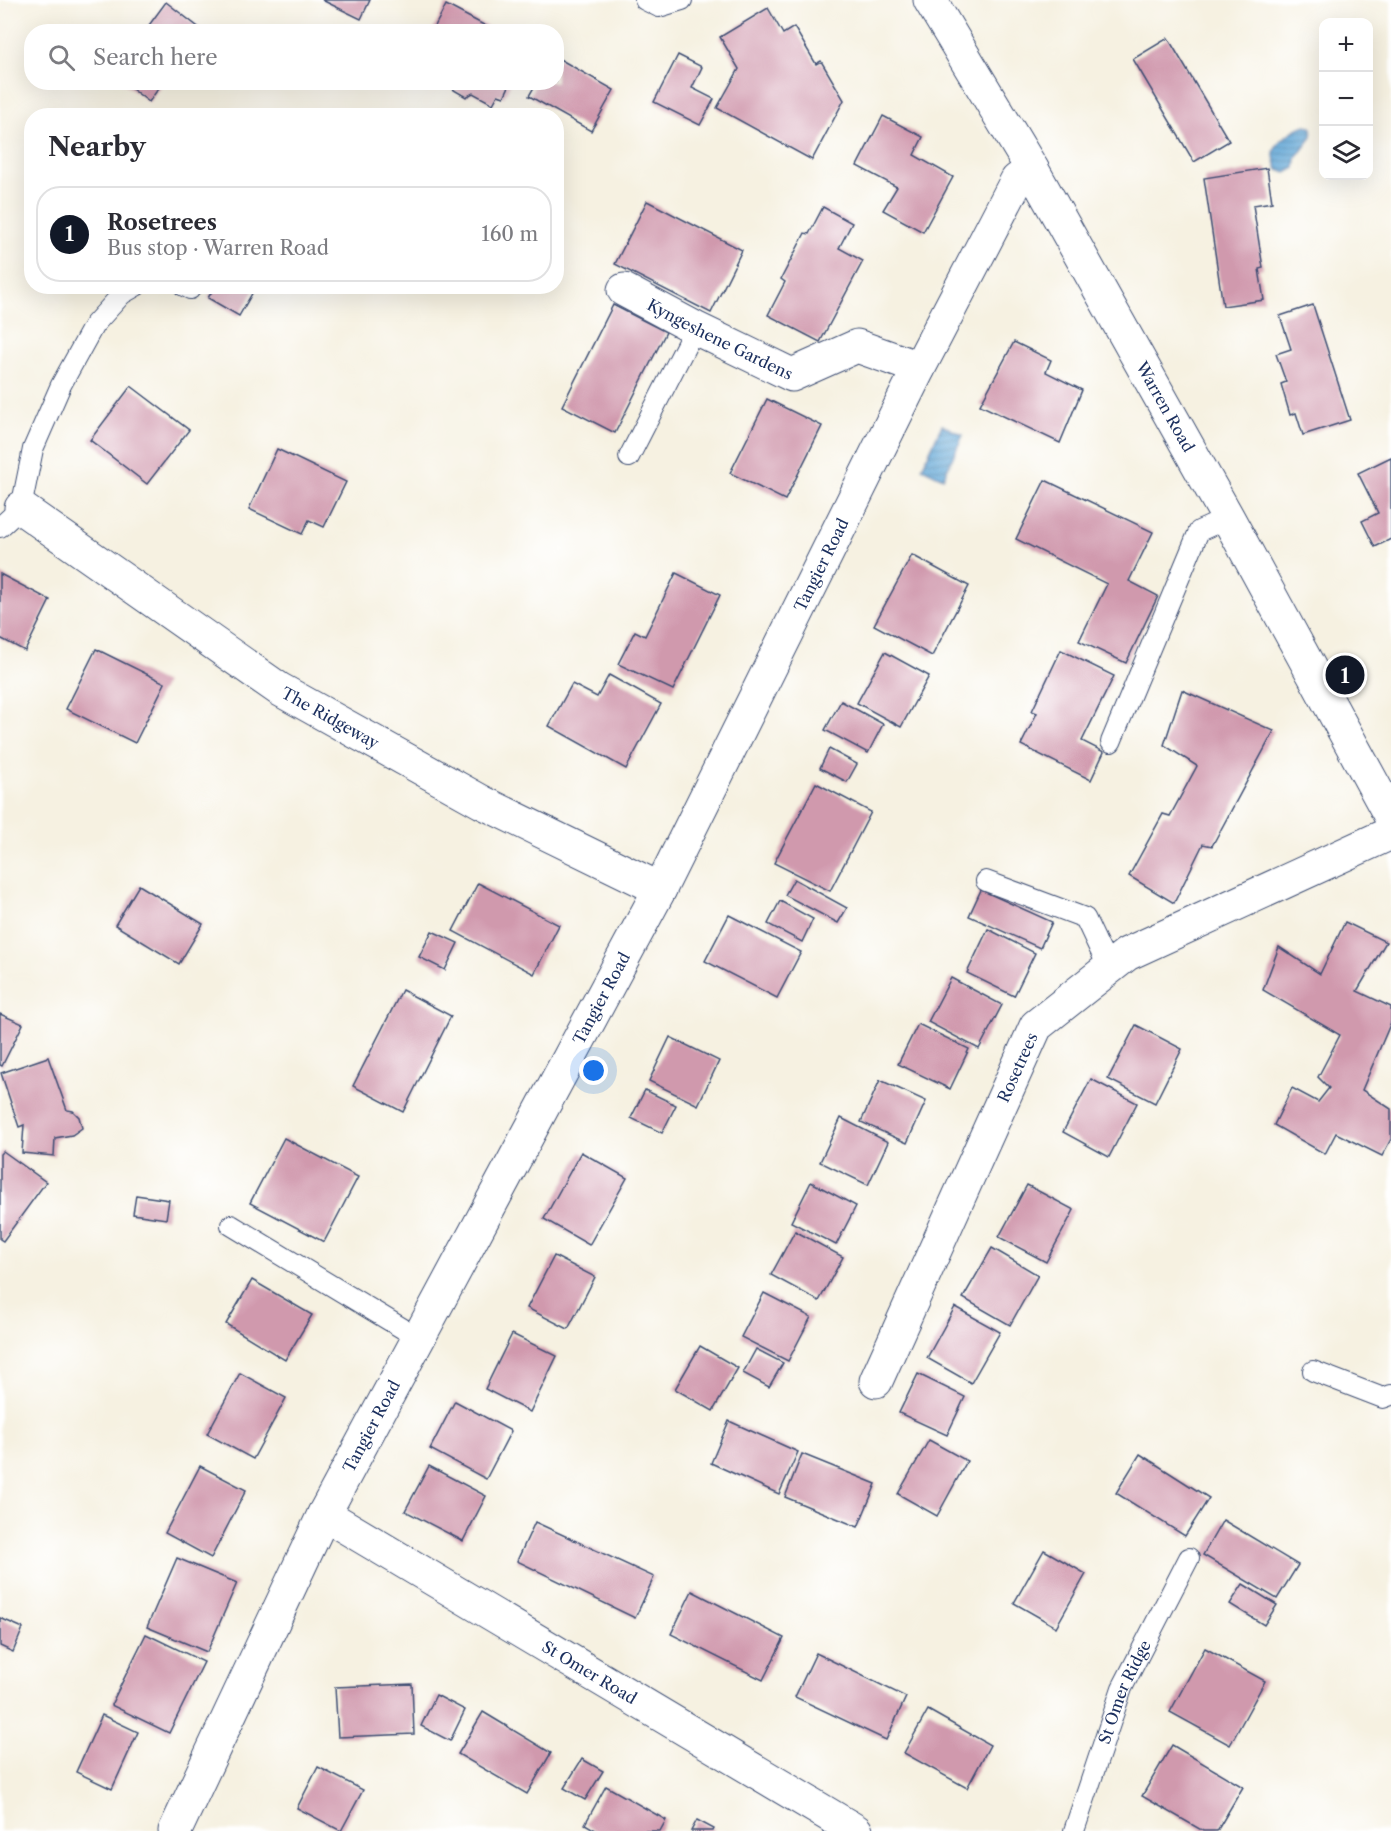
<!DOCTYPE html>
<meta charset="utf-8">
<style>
:root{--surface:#fff;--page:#f7f7f7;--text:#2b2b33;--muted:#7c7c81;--line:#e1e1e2;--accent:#111827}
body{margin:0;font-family:"Libre Caslon Text",serif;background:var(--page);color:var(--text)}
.controls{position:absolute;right:18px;top:18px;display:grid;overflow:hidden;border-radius:12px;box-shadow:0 6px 24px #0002}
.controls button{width:54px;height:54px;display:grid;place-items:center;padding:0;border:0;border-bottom:2px solid var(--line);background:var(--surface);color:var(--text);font:30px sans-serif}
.you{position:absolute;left:594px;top:1071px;width:21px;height:21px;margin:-15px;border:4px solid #fff;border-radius:50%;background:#1a73e8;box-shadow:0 0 0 9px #1a73e833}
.badge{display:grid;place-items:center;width:39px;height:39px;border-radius:50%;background:var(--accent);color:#fff;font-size:20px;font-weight:700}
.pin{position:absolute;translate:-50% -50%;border:3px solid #fff;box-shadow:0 2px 6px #0006}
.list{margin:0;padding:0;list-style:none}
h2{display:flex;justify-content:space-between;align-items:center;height:78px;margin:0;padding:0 24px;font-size:26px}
h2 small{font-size:20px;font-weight:400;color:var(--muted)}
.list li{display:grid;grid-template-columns:39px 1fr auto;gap:18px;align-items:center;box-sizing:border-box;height:96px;margin:0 12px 12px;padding:0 12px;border:2px solid var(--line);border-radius:24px}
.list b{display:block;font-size:22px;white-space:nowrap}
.list p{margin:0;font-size:20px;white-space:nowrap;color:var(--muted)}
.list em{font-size:20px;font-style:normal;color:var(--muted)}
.icon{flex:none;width:33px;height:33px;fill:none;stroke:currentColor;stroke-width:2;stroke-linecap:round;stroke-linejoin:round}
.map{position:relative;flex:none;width:1391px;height:1831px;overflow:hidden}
.search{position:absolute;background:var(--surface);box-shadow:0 6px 24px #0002;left:24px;top:24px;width:540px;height:66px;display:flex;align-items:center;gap:15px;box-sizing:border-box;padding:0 21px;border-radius:24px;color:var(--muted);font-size:22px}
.panel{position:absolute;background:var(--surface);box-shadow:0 6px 24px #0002;left:24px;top:108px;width:540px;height:186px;border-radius:24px}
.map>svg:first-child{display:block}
.water{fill:url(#water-rules);stroke:#3c6a9a;stroke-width:1.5}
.building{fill:#d099ad}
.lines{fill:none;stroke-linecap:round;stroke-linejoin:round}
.lane-casing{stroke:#3c4c72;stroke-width:22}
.street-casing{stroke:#3c4c72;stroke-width:35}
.lane{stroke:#fff;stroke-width:20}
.street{stroke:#fff;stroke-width:33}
.labels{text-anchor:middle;stroke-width:4.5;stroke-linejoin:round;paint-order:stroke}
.street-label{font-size:16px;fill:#1b2f5e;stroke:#fff}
</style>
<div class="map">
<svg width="1391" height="1831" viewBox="0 0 1391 1831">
<defs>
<pattern id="water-rules" width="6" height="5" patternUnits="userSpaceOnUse" patternTransform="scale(1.5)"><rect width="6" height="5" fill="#5ea5d5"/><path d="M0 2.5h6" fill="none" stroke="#4d87b0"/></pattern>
</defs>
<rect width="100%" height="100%" fill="#fff"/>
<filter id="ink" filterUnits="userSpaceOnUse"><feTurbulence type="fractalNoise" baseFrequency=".0167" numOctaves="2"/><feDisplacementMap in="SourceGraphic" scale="12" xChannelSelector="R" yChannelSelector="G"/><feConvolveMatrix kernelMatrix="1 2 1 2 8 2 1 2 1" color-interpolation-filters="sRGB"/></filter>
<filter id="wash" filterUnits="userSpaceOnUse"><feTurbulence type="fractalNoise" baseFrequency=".008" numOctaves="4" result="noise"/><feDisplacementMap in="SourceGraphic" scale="24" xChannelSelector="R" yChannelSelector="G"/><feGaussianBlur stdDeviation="1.35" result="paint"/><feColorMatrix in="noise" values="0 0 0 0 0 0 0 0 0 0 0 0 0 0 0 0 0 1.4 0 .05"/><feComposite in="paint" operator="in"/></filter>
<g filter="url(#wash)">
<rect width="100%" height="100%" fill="#f6f1e1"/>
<g class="water">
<path d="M1306,125L1312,128V137L1296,158L1295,168L1286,173L1278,170C1277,166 1274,160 1274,155C1273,142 1296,128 1306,125Z"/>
<polygon points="942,425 963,435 943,478 922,468"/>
</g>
<g id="blocks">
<g class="building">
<polygon points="322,0 370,0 361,19"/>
<polygon points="166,2 202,30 201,32 144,32"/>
<polygon points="446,5 497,32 432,32"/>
<polygon points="768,8 783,34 794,27 816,64 821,61 844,100 812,160 717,108 739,69 720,37"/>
<polygon points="1168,38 1229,141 1194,162 1133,59"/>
<polygon points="678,55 702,67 692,88 714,99 700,125 654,102"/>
<polygon points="556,57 614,90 591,131 529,96 537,82 556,82"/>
<polygon points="123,82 163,82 149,102"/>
<polygon points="450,82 511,82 504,97 498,95 493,104 473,93 466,97 454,90"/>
<polygon points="883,116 923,137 914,155 953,177 923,232 883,210 897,187 857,166"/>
<polygon points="1267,168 1272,202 1253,205 1263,268 1259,269 1264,300 1223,306 1204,178"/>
<polygon points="647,201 742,250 711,313 615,264"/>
<polygon points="823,207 852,223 839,248 863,261 820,342 768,315 785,282 781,279 805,233 809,234"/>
<polygon points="215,286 248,286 254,290 239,316 208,298"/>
<polygon points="613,305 666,332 615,433 562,406"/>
<polygon points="1313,305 1350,420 1303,435 1296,413 1290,415 1281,384 1286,382 1276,354 1291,349 1280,316"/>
<polygon points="1014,342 1051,360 1046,372 1082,390 1060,443 980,405"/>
<polygon points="131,386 189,430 147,484 90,440"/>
<polygon points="767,399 822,426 785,500 730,473"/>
<polygon points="277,449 346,482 324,527 309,520 302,534 249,509"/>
<polygon points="1391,457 1391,539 1375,547 1362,521 1378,513 1358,473"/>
<polygon points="1045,480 1153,532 1129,581 1158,596 1126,663 1079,641 1107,584 1016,539"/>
<polygon points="912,555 969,586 932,656 874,625"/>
<polygon points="676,573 720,595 673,690 618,664 635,631 645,636"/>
<polygon points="0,574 50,600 25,651 0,638"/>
<polygon points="96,649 165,683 135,743 66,709"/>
<polygon points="1061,650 1114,676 1082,741 1104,752 1091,780 1021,745 1037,713 1032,711"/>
<polygon points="885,652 929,676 901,727 857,703"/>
<polygon points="609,675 661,704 626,769 549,726 572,684 597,697"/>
<polygon points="1182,690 1274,731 1212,846 1203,844 1174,903 1129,876 1163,814 1170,816 1197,766 1164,745"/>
<polygon points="841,701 883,724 868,753 825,730"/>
<polygon points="829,749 857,764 847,782 820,768"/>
<polygon points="816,783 871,812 830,891 774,863"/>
<polygon points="794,879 847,908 838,923 785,895"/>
<polygon points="478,883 559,925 534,974 453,931"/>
<polygon points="139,885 203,924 179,964 115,925"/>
<polygon points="981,890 1052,922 1040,948 969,916"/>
<polygon points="780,901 813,919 802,942 768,924"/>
<polygon points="729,915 801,952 777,998 705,961"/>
<polygon points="1345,922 1386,942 1357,991 1391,1007 1391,1022 1362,1090 1391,1109 1391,1139 1382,1156 1336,1133 1325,1154 1274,1125 1292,1088 1318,1102 1329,1088 1318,1077 1340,1035 1263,990 1279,947 1320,974"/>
<polygon points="988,929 1035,953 1014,996 967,973"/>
<polygon points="432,931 458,943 445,970 419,957"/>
<polygon points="951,978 1002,1005 979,1049 928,1022"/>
<polygon points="402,990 451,1016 403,1112 353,1086"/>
<polygon points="0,1014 23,1024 2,1066 0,1065"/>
<polygon points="918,1024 969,1049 950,1089 898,1064"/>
<polygon points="1136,1025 1182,1049 1155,1103 1108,1079"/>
<polygon points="670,1037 719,1061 698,1105 649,1081"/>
<polygon points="48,1057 67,1110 73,1111 79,1117 82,1128 72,1135 55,1138 54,1156 22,1153 24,1125 19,1127 1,1073"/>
<polygon points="1091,1079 1137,1103 1109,1157 1063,1132"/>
<polygon points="880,1080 926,1101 907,1143 861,1122"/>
<polygon points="645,1090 676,1105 662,1133 631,1118"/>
<polygon points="841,1118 888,1142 868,1185 820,1162"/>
<polygon points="284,1138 358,1177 324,1242 250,1203"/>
<polygon points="3,1151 46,1182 3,1241 0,1239 0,1154"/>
<polygon points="581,1152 627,1178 589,1245 544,1219"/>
<polygon points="811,1182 856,1206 836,1245 791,1222"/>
<polygon points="1027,1185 1074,1210 1046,1262 999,1237"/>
<polygon points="136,1195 169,1200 166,1219 133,1214"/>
<polygon points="795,1231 843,1257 819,1301 771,1275"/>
<polygon points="992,1248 1038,1275 1010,1325 963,1298"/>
<polygon points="554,1256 595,1277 568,1329 527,1308"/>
<polygon points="252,1280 312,1315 285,1360 226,1324"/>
<polygon points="764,1293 811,1317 788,1361 741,1337"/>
<polygon points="955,1307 1000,1332 971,1383 927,1358"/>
<polygon points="512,1334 557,1356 530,1412 485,1389"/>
<polygon points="700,1346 738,1368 713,1411 675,1389"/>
<polygon points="756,1349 783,1363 769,1387 743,1373"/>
<polygon points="240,1373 286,1398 253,1459 207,1434"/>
<polygon points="918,1374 965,1397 947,1435 899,1413"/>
<polygon points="455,1401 511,1431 486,1479 430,1449"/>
<polygon points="729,1421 798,1452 779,1494 711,1463"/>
<polygon points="929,1440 967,1461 937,1516 898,1494"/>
<polygon points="802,1454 876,1484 858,1527 785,1497"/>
<polygon points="1140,1454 1209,1498 1185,1536 1116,1493"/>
<polygon points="200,1466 246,1490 211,1558 165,1533"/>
<polygon points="429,1466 486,1496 463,1541 405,1511"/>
<polygon points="1223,1520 1298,1565 1277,1599 1203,1555"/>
<polygon points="535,1522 654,1577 635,1618 517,1561"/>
<polygon points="1044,1550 1086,1574 1056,1627 1014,1603"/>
<polygon points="177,1558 237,1583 207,1652 147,1627"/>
<polygon points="1243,1584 1277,1605 1264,1625 1230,1604"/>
<polygon points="692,1591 784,1638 763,1680 671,1634"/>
<polygon points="0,1618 23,1628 13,1652 0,1646"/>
<polygon points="146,1634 204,1662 169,1733 111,1705"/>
<polygon points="1205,1648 1265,1681 1230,1745 1170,1712"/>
<polygon points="816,1653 906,1697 886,1740 795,1697"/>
<polygon points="412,1684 414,1734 338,1737 335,1687"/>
<polygon points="436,1695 465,1710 450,1741 421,1726"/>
<polygon points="928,1710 990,1745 967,1788 904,1753"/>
<polygon points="483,1712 551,1753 527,1794 458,1754"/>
<polygon points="102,1715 138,1732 112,1789 76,1772"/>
<polygon points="1172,1745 1243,1787 1217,1831 1203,1831 1142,1796"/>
<polygon points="582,1759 603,1771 585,1800 564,1788"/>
<polygon points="318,1767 363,1790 341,1831 297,1808"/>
<polygon points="606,1786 666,1820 660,1831 597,1831 585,1824"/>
<polygon points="697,1820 714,1829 713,1831 691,1831"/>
</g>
</g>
</g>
<g filter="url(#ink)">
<use href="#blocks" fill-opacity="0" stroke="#3c4c72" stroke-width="1.5"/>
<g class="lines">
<g class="lane-casing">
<g id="lane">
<polyline points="645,0 659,7 682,0"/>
<polyline points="184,286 190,289"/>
<polyline points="629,457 695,328"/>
<polyline points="0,527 21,508 33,449 61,385 94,325 122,294 136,286"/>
<polyline points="1111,742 1199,531 1228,518"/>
<polyline points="986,881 1085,918 1109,969"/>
<polyline points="231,1225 420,1339"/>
<polyline points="1313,1371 1383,1398 1391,1395"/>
<path id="s1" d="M1074,1831L1122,1688L1189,1558"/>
</g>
</g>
<g class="street-casing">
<g id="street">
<path id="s2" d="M930,0L1032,169L1228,518L1391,817"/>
<path id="s3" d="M624,290L695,328L792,375L857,346L919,368"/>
<path id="s4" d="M21,508L279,689L482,802L660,889"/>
<path id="s5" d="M876,1381L1036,1026L1127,954L1391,833"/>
<path id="s6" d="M324,1514L856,1831"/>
<path id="s7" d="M175,1831L324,1514L660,889L919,368L1017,180L1032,169"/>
</g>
</g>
<use href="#lane" class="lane"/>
<use href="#street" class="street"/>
</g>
</g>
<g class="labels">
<g class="street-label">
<text dy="6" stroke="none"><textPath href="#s3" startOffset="108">Kyngeshene Gardens</textPath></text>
<text dy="6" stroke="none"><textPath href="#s2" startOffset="470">Warren Road</textPath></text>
<text dy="6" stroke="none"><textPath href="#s7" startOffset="1422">Tangier Road</textPath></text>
<text dy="6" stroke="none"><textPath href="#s4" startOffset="374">The Ridgeway</textPath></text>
<text dy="6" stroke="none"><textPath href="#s7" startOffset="936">Tangier Road</textPath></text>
<text dy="6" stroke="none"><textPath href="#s5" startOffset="344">Rosetrees</textPath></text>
<text dy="6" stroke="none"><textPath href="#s7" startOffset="450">Tangier Road</textPath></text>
<text dy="6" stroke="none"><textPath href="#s6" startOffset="309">St Omer Road</textPath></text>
<text dy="6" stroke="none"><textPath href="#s1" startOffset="148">St Omer Ridge</textPath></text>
</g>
</g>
</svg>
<div class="controls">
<button>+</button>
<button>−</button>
<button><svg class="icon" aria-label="layers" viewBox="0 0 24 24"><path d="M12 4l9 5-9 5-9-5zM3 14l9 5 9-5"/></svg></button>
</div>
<div class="you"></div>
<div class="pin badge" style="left:1345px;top:675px">1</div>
<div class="search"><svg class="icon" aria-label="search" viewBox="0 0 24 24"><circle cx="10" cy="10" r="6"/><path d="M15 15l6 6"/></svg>Search here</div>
<section class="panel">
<h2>Nearby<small></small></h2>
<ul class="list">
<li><span class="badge">1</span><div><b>Rosetrees</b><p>Bus stop · Warren Road</p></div><em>160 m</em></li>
</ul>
</section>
</div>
